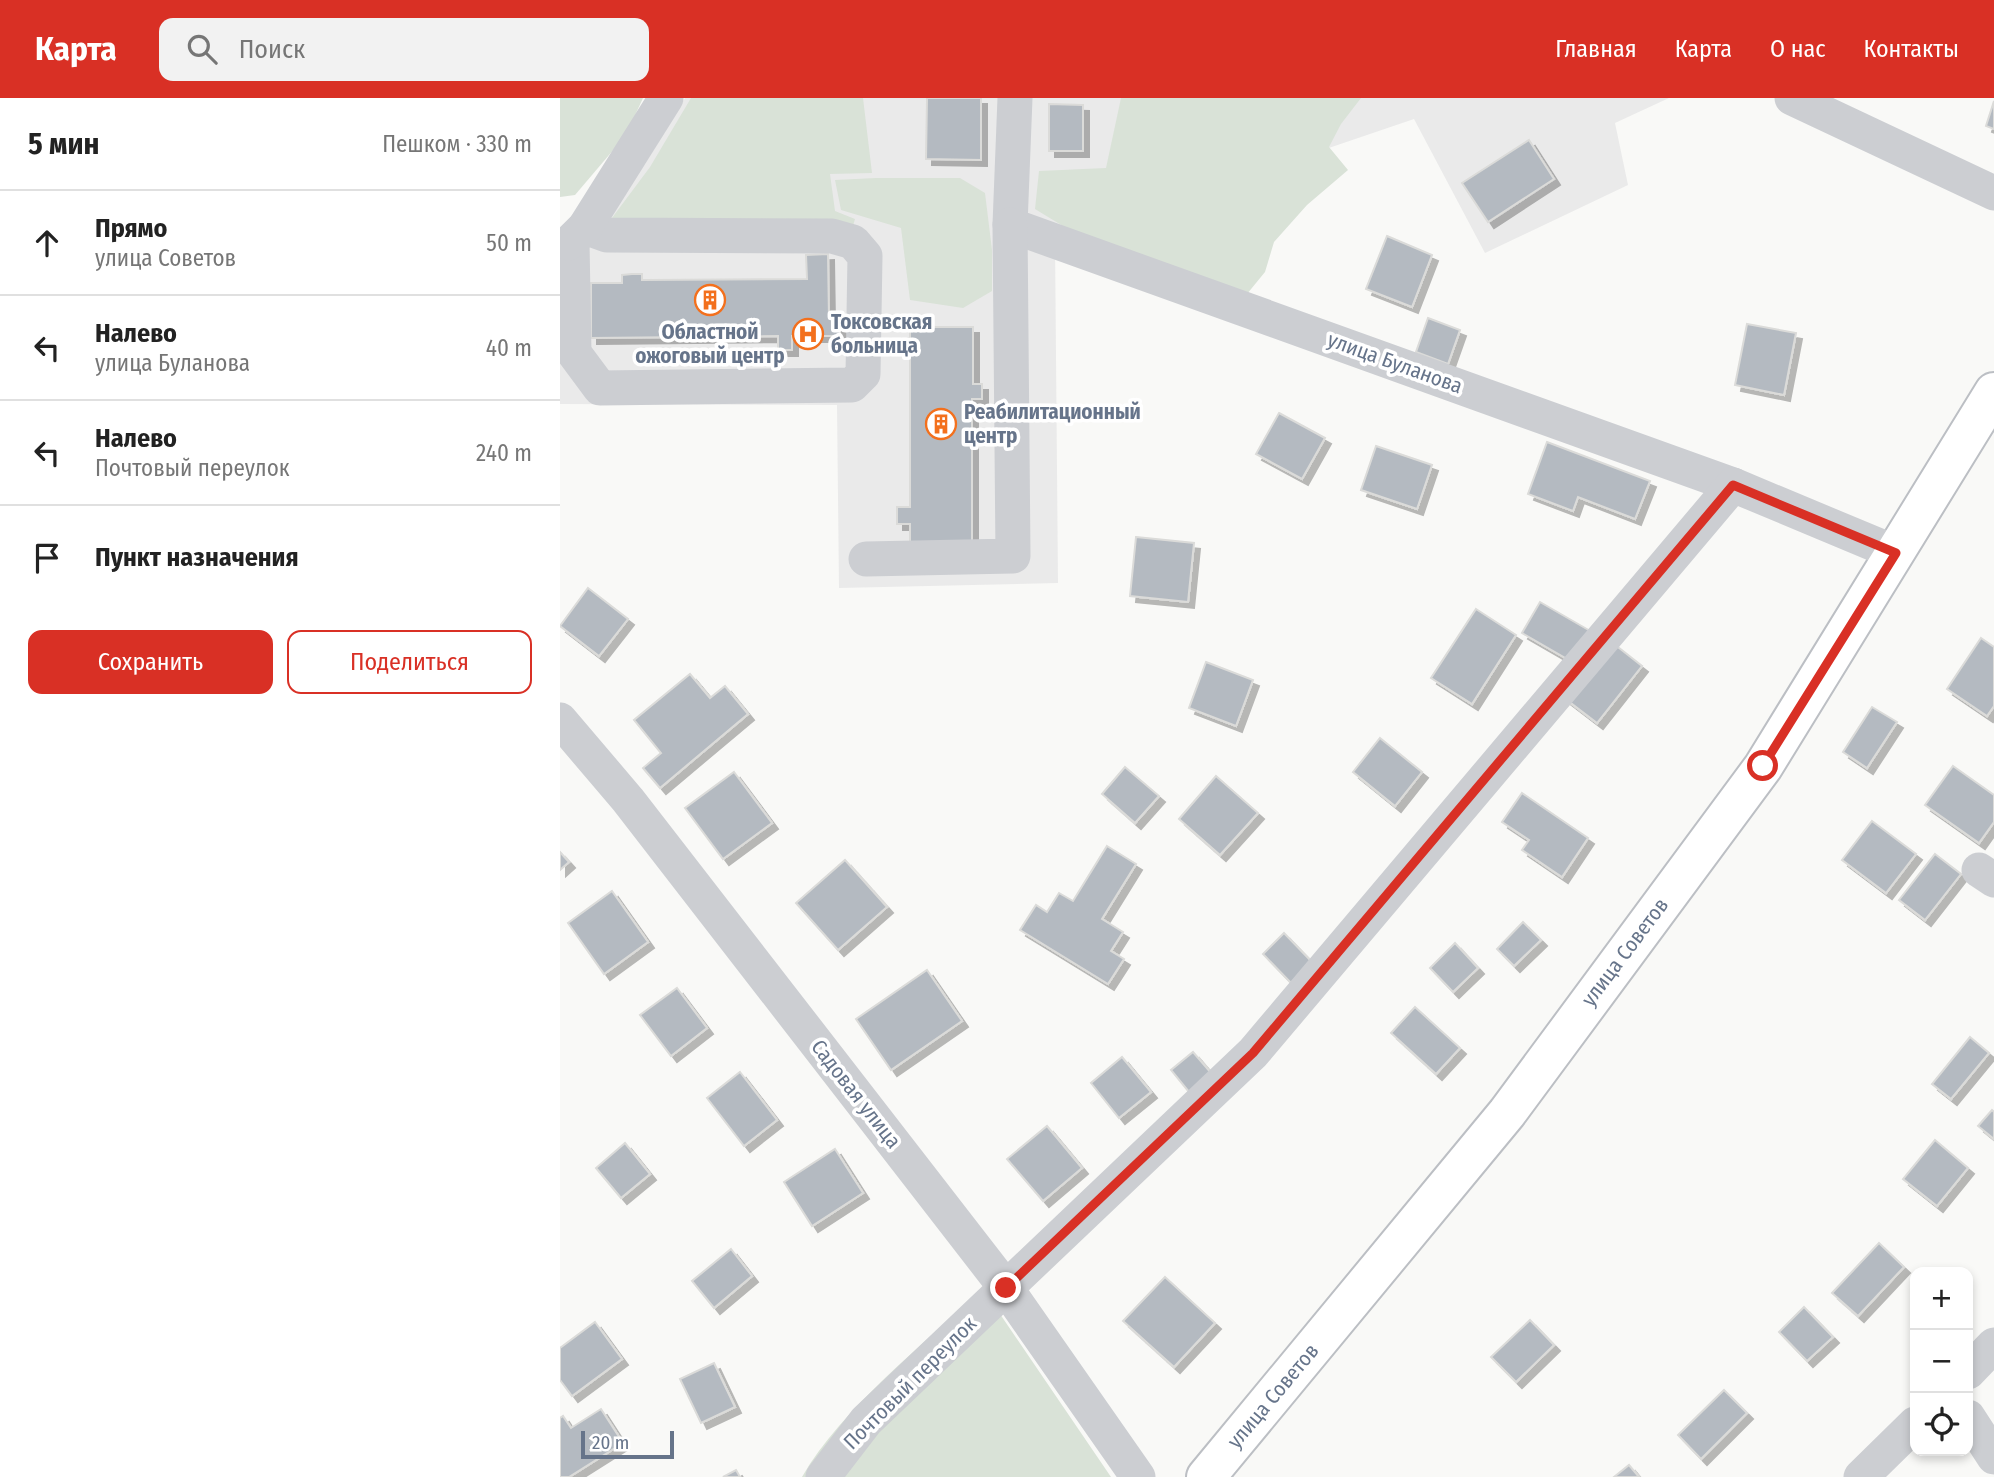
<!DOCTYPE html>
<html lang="ru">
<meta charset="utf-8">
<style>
:root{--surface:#fff;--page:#f2f2f2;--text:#222;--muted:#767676;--line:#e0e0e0;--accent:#d93025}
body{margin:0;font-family:"Fira Sans Condensed",sans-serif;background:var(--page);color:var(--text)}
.controls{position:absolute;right:21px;bottom:21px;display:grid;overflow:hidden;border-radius:14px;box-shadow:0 4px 10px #0003}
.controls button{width:63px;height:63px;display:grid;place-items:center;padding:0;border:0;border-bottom:2px solid var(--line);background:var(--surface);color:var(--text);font:35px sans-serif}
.scale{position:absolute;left:21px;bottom:18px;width:93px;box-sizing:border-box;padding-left:7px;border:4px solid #66748a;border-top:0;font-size:19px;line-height:24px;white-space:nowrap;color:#66748a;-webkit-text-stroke:5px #fff;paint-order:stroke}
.stop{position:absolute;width:21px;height:21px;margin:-16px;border:5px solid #d93025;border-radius:50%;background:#fff}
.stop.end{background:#d93025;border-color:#fff;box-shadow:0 2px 7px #0008}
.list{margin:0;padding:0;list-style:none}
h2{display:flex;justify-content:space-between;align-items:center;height:91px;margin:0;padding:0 28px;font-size:30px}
h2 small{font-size:23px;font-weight:400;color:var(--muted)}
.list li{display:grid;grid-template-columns:46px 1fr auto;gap:21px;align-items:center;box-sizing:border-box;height:105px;padding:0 28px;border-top:2px solid var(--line)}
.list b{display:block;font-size:26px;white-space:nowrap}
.list p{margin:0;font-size:23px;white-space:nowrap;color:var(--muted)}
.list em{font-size:23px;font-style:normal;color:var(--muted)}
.actions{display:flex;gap:14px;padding:21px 28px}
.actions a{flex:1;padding:16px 0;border:2px solid var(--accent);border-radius:14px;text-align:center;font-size:24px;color:var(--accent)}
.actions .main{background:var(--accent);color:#fff}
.icon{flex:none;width:38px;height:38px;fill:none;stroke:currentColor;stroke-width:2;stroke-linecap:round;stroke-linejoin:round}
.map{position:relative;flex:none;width:1434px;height:1379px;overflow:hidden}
header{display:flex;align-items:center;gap:42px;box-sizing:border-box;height:98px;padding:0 35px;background:var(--accent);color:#fff}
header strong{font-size:33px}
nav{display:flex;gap:38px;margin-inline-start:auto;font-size:24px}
.search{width:490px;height:63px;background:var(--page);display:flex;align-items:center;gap:18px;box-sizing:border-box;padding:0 24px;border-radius:14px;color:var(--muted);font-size:26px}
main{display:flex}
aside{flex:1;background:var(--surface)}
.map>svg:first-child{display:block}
.built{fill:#eaeaea}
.green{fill:#d9e2d7}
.building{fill:#b4bac1;stroke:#dbdbd9;stroke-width:2;filter:url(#shadow)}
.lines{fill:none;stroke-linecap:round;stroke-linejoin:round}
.major-casing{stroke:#bcbfc4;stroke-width:42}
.minor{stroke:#ccced2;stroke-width:35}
.major{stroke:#fff;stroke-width:38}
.route{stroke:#d93025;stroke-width:9}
.labels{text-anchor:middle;stroke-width:7;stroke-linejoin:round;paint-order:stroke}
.poi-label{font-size:21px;font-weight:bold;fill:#66748a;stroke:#fff;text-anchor:start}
.street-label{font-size:21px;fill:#66748a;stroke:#fff}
</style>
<header>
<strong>Карта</strong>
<div class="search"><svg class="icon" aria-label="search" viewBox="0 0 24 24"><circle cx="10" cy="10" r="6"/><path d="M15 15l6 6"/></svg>Поиск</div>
<nav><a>Главная</a><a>Карта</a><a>О нас</a><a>Контакты</a></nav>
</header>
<main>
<aside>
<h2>5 мин<small>Пешком · 330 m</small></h2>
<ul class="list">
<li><svg class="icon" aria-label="ahead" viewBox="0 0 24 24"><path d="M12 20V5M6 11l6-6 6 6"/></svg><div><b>Прямо</b><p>улица Советов</p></div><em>50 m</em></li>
<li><svg class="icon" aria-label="left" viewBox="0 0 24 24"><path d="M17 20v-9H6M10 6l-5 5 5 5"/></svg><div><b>Налево</b><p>улица Буланова</p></div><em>40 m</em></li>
<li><svg class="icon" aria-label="left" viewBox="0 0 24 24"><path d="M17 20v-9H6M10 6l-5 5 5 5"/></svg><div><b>Налево</b><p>Почтовый переулок</p></div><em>240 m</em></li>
<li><svg class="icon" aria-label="arrive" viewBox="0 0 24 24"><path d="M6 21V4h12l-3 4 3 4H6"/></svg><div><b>Пункт назначения</b></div></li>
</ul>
<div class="actions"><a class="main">Сохранить</a><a>Поделиться</a></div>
</aside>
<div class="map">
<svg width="1434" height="1379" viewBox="0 0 1434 1379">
<defs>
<filter id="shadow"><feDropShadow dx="6" dy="6" stdDeviation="0" flood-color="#0004"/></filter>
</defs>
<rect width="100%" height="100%" fill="#f9f9f7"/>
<polygon class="built" points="125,0 1109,0 1055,25 1068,87 925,155 854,21 495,143 498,485 279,490 277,307 0,306 0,165 85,66"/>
<g class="green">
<polygon points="0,0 83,0 66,37 15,97 0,99"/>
<polygon points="131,0 303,0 312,75 270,76 275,113 295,121 290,138 43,132 90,69"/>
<polygon points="561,0 801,0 781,26 769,49 788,72 747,107 714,144 705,174 687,196 516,136 475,111 479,73 546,70"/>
<polygon points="316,80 400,80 425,95 432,152 432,193 403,210 350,202 341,130 281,112 275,82"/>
<path d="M423,1191L551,1379H242C282,1310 364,1246 423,1191Z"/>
</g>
<g class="building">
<polygon points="367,0 421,0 421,62 366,61"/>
<polygon points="1434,3 1434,31 1426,28"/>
<polygon points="489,6 523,7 523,53 489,53"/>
<polygon points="969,42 994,81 928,124 902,85"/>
<polygon points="827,138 872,157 852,209 806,191"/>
<polygon points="268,156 269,220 280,220 280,238 232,238 232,252 218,252 218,238 31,240 31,185 62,185 62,177 72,176 82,176 82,182 247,181 246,157"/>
<polygon points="868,220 900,232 888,266 856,254"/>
<polygon points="1187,226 1236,235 1224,297 1175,287"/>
<polygon points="350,229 413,229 413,286 422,286 422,301 412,301 412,446 350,446 350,426 337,426 337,409 350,409"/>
<polygon points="719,315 765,340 742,381 696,356"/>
<polygon points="987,344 1090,383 1075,421 1018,399 1013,413 968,396"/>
<polygon points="816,348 872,367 857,411 801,392"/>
<polygon points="576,439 634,445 628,504 570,498"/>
<polygon points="28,490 68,521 39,558 0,528"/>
<polygon points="980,504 1032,534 1014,565 962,535"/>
<polygon points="916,511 956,537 912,606 871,580"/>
<polygon points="1421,540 1434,549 1434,608 1427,618 1387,591"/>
<polygon points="1049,542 1082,568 1037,625 1003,599"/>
<polygon points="646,564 693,582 676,628 629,610"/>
<polygon points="130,576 150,600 165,588 188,616 100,690 83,670 101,655 74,622"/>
<polygon points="1312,609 1337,624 1307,670 1283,654"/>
<polygon points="820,640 862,674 835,708 793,674"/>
<polygon points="1393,668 1434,697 1434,724 1419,745 1365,707"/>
<polygon points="565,669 599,698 575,725 542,696"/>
<polygon points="174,674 212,725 163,761 125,710"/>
<polygon points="656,678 698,715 660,757 619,721"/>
<polygon points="962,695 1028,740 1002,779 962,752 969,742 942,724"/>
<polygon points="1312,723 1356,756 1326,795 1282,762"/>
<polygon points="547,748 576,766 542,821 563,834 551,853 564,861 548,886 460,832 476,807 487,814 499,795 513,803"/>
<polygon points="0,754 9,764 0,772"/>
<polygon points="1375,756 1401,776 1365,822 1339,802"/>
<polygon points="285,762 327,809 278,852 236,805"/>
<polygon points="52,793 88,844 44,876 8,825"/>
<polygon points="963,824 981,842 954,868 937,851"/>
<polygon points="724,835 752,864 731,885 703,856"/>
<polygon points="895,845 918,870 893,894 870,870"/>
<polygon points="367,872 402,923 331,972 296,921"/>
<polygon points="117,890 147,930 111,958 80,917"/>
<polygon points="855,909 900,950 876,976 831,935"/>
<polygon points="1410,939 1429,955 1391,1001 1372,986"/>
<polygon points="633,954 652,976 629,994 611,972"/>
<polygon points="562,959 591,994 559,1020 531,985"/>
<polygon points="180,974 217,1022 184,1048 147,1000"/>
<polygon points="1432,1012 1434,1014 1434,1041 1418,1028"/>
<polygon points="487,1028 522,1070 483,1103 447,1061"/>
<polygon points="1375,1042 1408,1070 1377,1108 1343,1081"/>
<polygon points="65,1045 90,1076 61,1100 36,1070"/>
<polygon points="275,1051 303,1095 252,1128 224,1084"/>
<polygon points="1319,1145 1344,1169 1298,1218 1272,1195"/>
<polygon points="171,1151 192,1178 154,1210 132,1183"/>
<polygon points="605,1179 655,1225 614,1269 563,1223"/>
<polygon points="1244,1209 1273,1239 1247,1263 1219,1234"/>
<polygon points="970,1222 994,1247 956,1284 931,1259"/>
<polygon points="35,1224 62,1261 12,1298 0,1282 0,1250"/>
<polygon points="154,1265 175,1309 141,1325 120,1281"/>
<polygon points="1164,1292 1187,1315 1141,1361 1118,1337"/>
<polygon points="41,1311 63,1345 9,1379 0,1379 0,1320 3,1318 11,1330"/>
<polygon points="1069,1367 1079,1379 1054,1379"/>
<polygon points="176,1372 180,1379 163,1379"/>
</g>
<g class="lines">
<g class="major-casing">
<polyline id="major" points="646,1379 947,1015 1203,669 1434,294"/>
</g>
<g class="minor">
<polyline points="455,0 450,127 1173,387 1336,455"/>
<polyline points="1232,0 1434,95"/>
<polyline points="12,144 14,255 40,290 292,287 303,276 305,158 293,144 272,138 47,137 25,129"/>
<polyline points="9,145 25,129 106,0"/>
<polyline points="306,461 453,458 450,127"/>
<polyline points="0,622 68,702 446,1190 578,1379"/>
<polyline points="1419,772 1434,782"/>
<polyline points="1408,1274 1434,1247"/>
<polyline points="1408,1319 1434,1359"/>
<polyline points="263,1379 306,1323 693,955 1173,387"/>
<polyline points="1301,1379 1355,1326"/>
</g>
<use href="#major" class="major"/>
</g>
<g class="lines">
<polyline class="route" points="446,1190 693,955 1173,387 1336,455 1203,668"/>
</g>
<defs>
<g id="building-ring" transform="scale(1.575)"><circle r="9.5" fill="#fff" stroke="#f3701d" stroke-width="1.5"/><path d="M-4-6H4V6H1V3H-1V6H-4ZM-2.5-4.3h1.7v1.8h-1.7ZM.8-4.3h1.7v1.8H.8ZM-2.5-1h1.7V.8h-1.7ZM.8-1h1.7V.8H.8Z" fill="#f3701d"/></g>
<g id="hospital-ring" transform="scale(1.575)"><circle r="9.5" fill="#fff" stroke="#f3701d" stroke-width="1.5"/><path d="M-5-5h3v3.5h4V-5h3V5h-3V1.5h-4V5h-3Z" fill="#f3701d"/></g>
</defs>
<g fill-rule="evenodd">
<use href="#building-ring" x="150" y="202"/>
<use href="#hospital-ring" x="248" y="236"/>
<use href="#building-ring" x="381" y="326"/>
</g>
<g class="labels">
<g class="poi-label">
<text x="271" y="231">Токсовская<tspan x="271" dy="24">больница</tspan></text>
<text x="150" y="241" text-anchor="middle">Областной<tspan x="150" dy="24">ожоговый центр</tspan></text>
<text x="404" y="321">Реабилитационный<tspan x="404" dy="24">центр</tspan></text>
</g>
<g class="street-label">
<text transform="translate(835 265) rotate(20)" y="7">улица Буланова</text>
<text transform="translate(1065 854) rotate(-53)" y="7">улица Советов</text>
<text transform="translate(296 996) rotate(52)" y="7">Садовая улица</text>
<text transform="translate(350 1285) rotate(-45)" y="7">Почтовый переулок</text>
<text transform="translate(713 1298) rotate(-50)" y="7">улица Советов</text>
</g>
</g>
</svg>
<div class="controls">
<button>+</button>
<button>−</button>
<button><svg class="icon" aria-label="locate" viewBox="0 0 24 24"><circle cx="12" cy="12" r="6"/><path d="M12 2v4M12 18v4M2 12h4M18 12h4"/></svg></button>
</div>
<div class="scale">20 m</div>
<div class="stop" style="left:1203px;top:668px"></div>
<div class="stop end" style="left:446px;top:1190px"></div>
</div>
</main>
